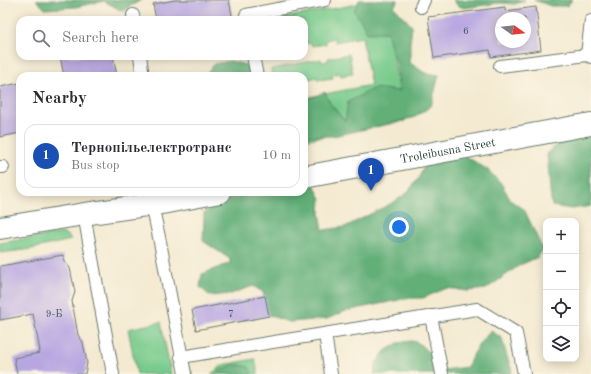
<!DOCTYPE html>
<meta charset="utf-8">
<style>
:root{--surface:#fff;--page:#f2f2f3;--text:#2b2b33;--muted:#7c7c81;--line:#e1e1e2;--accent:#0f766e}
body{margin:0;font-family:"Old Standard TT",serif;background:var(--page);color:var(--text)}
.controls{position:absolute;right:12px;bottom:12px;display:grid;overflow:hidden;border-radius:8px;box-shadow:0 2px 10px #0003}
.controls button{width:36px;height:36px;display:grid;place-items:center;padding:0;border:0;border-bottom:1px solid var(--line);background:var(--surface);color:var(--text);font:20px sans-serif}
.compass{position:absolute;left:495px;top:12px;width:36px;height:36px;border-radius:50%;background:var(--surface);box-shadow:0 2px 10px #0003;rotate:104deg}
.you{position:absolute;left:399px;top:227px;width:14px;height:14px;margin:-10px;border:3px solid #fff;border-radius:50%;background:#1a73e8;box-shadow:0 0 0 6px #1a73e833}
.badge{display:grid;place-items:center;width:26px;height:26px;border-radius:50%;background:var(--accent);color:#fff;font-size:13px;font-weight:700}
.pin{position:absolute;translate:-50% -33px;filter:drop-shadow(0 1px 2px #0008)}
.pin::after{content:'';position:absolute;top:21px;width:14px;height:12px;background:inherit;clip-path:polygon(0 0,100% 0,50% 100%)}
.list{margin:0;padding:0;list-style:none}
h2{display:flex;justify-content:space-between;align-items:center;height:52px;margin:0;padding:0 16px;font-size:17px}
h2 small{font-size:13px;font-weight:400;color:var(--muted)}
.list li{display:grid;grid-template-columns:26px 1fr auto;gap:12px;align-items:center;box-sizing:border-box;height:64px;margin:0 8px 8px;padding:0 8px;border:1px solid var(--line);border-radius:12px}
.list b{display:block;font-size:15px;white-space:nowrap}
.list p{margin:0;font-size:13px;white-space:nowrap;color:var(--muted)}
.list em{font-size:13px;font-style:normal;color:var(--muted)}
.icon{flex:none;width:22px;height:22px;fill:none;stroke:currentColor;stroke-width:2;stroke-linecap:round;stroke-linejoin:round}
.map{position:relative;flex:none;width:591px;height:374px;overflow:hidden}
.search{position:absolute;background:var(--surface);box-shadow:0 2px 10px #0003;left:16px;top:16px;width:292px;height:44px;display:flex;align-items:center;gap:10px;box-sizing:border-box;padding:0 14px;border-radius:12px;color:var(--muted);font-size:15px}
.panel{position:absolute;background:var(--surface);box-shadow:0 2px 10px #0003;left:16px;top:72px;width:292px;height:124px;border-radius:12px}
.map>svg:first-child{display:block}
.green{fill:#78cb8d;stroke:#4c8460}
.forest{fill:#62af78;stroke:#407656}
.building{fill:#b7a7e1;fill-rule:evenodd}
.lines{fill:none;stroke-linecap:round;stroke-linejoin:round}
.lane-casing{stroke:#6a7a6b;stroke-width:14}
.street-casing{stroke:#6a7a6b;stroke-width:24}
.lane{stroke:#fff;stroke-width:12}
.street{stroke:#fff;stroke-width:22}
.labels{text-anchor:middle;stroke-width:4;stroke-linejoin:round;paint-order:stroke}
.number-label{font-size:10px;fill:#45585f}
.street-label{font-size:12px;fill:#1f3d34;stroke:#fcf5e5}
</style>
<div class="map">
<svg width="591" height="374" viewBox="0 0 591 374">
<rect width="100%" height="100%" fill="#fcf5e5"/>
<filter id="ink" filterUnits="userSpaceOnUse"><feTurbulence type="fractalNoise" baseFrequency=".025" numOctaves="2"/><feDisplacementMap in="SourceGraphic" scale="8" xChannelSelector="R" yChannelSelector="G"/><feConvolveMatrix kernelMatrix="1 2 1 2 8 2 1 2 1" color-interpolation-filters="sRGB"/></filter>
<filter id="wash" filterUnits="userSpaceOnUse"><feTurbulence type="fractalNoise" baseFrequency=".012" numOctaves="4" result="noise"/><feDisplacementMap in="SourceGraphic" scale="16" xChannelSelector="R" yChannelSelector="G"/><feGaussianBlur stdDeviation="0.9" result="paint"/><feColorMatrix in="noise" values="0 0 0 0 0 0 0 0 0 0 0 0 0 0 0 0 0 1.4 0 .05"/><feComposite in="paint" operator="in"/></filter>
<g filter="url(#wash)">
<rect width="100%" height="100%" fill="#f4ead1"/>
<g class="green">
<polygon points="379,0 382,0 405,121 304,140 304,98 371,85 362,37 335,42 334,38 326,40 326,44 312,46 311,43 304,44 304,20 273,20"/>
<polygon points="349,54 353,74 341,76 340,73 332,75 333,78 318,80 317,77 309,79 309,82 304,83 304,76 272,76 271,69 321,59 322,62 328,61 328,58"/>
<polygon points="61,233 67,235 71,240 31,249 0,253 0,243"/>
<polygon points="161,322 171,374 137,374 128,329"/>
<polygon points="255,359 258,374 211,374 223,365"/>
</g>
<g class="forest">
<polygon points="36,0 141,0 122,11 104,1 76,7 45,9"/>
<polygon points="359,0 398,0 394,7 412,26 410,43 410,63 425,73 439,75 431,106 415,117 389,124 333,136 308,136 304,133 304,101 325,92 330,103 345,121 348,102 374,88 400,91 396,63 387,32 367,33 362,22 354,11"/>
<polygon points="453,0 525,0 515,4 499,3 464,8 457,5"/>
<polygon points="534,0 572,0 567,6 551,6"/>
<polygon points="230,61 246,65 254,76 205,76 214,64"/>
<path d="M591,133V206L572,209L552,206C549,189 549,171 547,154L559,141Z"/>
<polygon points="464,155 488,170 501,183 511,201 524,209 543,250 538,257 520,265 486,289 468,291 447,288 423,298 408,298 346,311 327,319 289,322 268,315 263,292 253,286 231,294 210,296 200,287 202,274 230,263 230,259 203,241 204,213 221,201 236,193 261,192 304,192 304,181 314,184 321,199 320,213 323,230 345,227 394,202 406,194 418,179 425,165"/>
<polygon points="491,331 502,338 506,353 512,371 510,374 374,374 376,363 385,351 398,343 411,341 417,342 424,348 443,370 467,367 478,345"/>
<polygon points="233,365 240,365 249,367 252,374 216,374 219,371"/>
</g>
<g id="blocks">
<g class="building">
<polygon points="175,0 229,0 233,20 156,20 153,4"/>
<path d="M505,7V11L536,7L541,50L491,57L490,50L434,58L428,17ZM501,18H525V42H501Z"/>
<polygon points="60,56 113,56 117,76 64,76"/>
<polygon points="20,83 20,133 0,137 0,87"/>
<polygon points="63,255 64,261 70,268 75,292 72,301 78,335 83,342 87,363 85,374 17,374 14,358 40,353 39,351 40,351 33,314 0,320 0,266"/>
<polygon points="265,296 269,316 196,330 192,310"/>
</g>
</g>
</g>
<g filter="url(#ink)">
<use href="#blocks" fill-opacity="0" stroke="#6a7a6b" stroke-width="1"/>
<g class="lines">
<g class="lane-casing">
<g id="lane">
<polyline points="421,7 424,0"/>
<polyline points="133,15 134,20"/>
<polyline points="247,20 246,15 325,0"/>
<polyline points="587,55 591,21"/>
<polyline points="140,56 143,76"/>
<polyline points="253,56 257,76"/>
<polyline points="500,66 587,55 591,57"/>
<polyline points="0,167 3,167"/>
<polyline points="152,204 160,242 185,374"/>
<polyline points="84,214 113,374"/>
<polyline points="431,316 442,374"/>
<polyline points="325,334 331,374"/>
<polyline points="181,357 477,309 516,333 524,374"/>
</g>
</g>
<g class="street-casing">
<g id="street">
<path id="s1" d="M304,177L591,124"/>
<polyline points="0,228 84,214 167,202 220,192"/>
</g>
</g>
<use href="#lane" class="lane"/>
<use href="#street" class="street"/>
</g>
</g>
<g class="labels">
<g class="number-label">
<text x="466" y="34">6</text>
<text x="54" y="317">9-Б</text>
<text x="231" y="317">7</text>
</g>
<g class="street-label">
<text dy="4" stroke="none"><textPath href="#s1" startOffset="146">Troleibusna Street</textPath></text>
</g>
</g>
</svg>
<div class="controls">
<button>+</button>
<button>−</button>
<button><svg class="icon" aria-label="locate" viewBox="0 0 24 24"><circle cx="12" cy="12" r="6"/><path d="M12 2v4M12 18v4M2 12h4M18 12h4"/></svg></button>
<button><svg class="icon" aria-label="layers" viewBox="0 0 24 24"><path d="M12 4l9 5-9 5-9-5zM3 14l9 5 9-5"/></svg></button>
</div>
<svg class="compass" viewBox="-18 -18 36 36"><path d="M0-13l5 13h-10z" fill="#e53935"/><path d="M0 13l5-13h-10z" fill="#7c7c81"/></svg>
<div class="you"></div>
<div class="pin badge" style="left:371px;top:191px;background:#1a4fb4">1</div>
<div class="search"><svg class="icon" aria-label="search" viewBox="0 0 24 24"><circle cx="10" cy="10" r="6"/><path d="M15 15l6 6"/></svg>Search here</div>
<section class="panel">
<h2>Nearby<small></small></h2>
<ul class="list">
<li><span class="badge" style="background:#1a4fb4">1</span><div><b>Тернопільелектротранс</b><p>Bus stop</p></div><em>10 m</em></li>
</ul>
</section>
</div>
